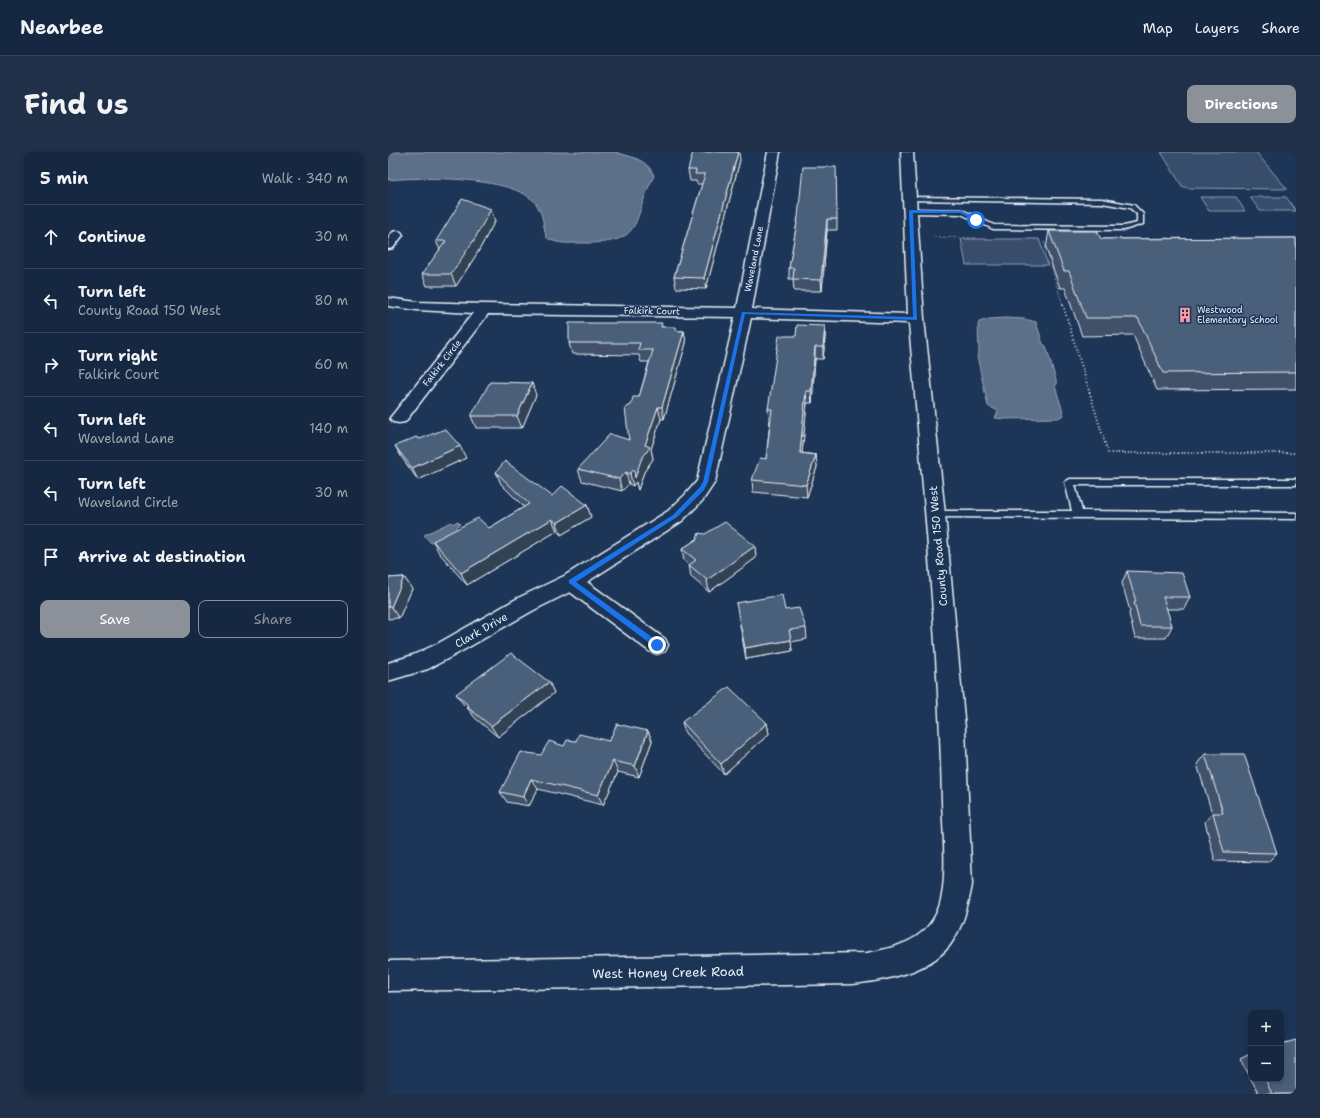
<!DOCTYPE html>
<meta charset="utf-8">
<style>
:root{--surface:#162841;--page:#1f3048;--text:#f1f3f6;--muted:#9ea6b1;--line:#35445a;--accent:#8c9099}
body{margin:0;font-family:"Shantell Sans",sans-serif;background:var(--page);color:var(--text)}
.controls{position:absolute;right:12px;bottom:12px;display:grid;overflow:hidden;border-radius:8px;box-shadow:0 2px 6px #0003}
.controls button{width:36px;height:36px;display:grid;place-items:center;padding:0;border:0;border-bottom:1px solid var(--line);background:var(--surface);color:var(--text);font:20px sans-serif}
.stop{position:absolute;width:12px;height:12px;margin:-9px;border:3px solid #1a73e8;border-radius:50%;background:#fff}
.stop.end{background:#1a73e8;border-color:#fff;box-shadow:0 1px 4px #0008}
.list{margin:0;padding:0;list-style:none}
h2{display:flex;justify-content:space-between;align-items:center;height:52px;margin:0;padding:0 16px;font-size:17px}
h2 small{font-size:13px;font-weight:400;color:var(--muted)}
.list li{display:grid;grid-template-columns:26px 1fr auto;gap:12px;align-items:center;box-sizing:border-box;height:64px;padding:0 16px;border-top:1px solid var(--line)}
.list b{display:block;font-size:15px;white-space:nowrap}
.list p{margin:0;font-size:13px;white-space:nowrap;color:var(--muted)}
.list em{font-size:13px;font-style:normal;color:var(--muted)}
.actions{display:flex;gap:8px;padding:12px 16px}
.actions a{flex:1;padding:9px 0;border:1px solid var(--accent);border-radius:8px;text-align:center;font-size:14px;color:var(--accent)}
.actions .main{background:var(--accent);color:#fff}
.icon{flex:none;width:22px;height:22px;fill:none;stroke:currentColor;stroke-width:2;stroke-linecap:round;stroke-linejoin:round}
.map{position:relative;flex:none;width:908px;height:942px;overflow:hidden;border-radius:8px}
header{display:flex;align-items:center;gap:24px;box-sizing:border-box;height:56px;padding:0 20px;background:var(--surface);border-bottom:1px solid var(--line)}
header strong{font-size:19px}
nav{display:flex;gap:22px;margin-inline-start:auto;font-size:14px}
.intro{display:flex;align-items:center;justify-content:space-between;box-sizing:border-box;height:96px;padding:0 24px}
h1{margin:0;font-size:28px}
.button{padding:10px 18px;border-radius:8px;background:var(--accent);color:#fff;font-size:14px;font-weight:700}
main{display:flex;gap:24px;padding:0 24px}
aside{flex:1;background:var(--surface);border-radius:8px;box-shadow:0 2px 6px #0003}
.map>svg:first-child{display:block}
.green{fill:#374d6c;stroke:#909fb2}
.water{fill:#5d7089;stroke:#95a4b5}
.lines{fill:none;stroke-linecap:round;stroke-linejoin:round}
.lane-casing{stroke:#e8f1f8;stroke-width:3}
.street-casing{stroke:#e8f1f8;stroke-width:3}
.path-far1{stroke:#e8f1f8;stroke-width:1.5;stroke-dasharray:0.5 2;stroke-linecap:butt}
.path{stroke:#e8f1f8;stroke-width:2;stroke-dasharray:1 2.5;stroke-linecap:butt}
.lane{fill:#1d3557;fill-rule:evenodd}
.street{fill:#1d3557;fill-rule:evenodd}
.wall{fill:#3f5169;stroke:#e8f1f8}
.shaded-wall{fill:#334255;stroke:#e8f1f8}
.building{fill:#495e7a;stroke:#e8f1f8}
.route{fill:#1a73e8}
.labels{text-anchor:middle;stroke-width:3;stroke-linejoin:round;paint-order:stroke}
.far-street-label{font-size:9px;fill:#e8f1f8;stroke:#1d3557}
.far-poi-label{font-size:9px;fill:#e8f1f8;stroke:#1d3557;text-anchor:start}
.street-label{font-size:11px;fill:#e8f1f8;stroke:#1d3557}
.near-street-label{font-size:13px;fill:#e8f1f8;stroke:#1d3557}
</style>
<header>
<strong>Nearbee</strong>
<nav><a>Map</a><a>Layers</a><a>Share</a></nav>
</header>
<div class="intro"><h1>Find us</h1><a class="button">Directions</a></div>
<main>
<aside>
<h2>5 min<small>Walk · 340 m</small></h2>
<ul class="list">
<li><svg class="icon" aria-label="ahead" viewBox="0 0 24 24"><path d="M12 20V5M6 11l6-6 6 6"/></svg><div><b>Continue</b></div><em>30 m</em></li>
<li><svg class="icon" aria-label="left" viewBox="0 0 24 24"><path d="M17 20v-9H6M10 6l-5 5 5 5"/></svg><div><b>Turn left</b><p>County Road 150 West</p></div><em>80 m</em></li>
<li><svg class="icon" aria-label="right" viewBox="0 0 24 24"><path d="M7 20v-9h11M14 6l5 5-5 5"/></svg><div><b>Turn right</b><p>Falkirk Court</p></div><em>60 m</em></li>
<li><svg class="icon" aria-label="left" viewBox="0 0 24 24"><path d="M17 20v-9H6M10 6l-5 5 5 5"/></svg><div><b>Turn left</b><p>Waveland Lane</p></div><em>140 m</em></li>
<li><svg class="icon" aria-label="left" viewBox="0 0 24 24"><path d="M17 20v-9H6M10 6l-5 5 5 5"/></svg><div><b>Turn left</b><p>Waveland Circle</p></div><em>30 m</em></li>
<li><svg class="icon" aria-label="arrive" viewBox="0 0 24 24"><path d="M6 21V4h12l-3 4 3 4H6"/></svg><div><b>Arrive at destination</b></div></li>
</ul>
<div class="actions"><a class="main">Save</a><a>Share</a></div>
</aside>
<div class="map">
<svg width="908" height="942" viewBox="0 0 908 942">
<rect width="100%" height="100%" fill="#1d3557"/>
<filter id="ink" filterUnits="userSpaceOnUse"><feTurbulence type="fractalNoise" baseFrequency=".025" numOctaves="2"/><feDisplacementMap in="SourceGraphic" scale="8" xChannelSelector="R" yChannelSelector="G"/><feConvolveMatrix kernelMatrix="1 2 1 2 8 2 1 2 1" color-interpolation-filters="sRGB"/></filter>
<g filter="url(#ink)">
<g class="green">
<polygon points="773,0 868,0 899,37 799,36 794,34"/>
<polygon points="812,45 848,45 857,59 821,59"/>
<polygon points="862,45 898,45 908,59 872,59"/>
<polygon points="573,87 651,87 660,113 578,113"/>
</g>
<g class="water">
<path d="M0,0H227C243,5 260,7 266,24C242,68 260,92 194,91C182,91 168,93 158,85C156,76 155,64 150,55C134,23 31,25 0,28Z"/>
<polygon points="618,166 636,167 648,170 655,192 658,194 669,232 667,234 676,263 670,266 615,267 607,266 610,259 600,254 589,204 591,200 590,173 591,170 601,167"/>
<polygon points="69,369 72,372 68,375 70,377 43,391 36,383 63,370 65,372"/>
</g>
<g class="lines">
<g class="lane-casing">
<g id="lane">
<polygon points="521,45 714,47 746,53 755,62 755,72 736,78 605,77 573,62 523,61 520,59 523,57 574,58 606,73 736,74 749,71 749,62 742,56 714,51 519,48 518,47"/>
<polygon points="682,327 908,327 908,333 687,333 694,359 908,361 908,367 547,365 542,362 547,359 684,359 677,330"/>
</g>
</g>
<g class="street-casing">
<g id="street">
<path d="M380,0H392L364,157L520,162L513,0H525L536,167L557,362L577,577L584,733C580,754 575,775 562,793C540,821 498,828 465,832L0,839V809L479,801C507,796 536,789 549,760C561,735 555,679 554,649C551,490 534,330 521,171L363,166L327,330L315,348L294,369L199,430L277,487L280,493L277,499L269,502L261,499L182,440L146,458L65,504L40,517L0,529V511L25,503L49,492L130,446L176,424L280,359L297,343L309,329L347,165L100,162L17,270L11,271L5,270L2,266L85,161L29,158L0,154V146L29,150L96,152L349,156Z"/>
<path d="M8,79L13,80L15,83L5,96L0,97C0,89 0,81 8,79Z"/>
</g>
</g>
<g class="path-far1">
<polyline points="545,85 588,86"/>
<polyline points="759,86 792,86"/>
<polyline points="656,90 675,154"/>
</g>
<polyline class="path" points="675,153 720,301 908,301"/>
<use href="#lane" class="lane"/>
<use href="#street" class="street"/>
</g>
<g class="wall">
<polygon points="352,8 318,137 288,136 286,125 314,32 309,32 308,29 302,29 300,18"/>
<polygon points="103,57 107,69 90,100 68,134 39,134 34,122 52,98 48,89"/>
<polygon points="410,65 449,67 449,78 439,78 434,139 406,139 405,127 401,127 401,116"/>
<polygon points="661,79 713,87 908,86 908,237 769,238 745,183 694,184 677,136 672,136 658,96"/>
<polygon points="437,174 437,186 435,207 427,207 424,251 419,251 414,301 428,303 429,315 419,345 365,340 364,328 378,307 382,269 381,269 380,257 408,184"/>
<polygon points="275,175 289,179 296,179 298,191 276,267 273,267 263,297 265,307 256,320 250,338 248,330 245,334 241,332 234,339 194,329 190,317 241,288 243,253 251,245 261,210 253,210 251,203 184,202 181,191"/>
<polygon points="148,243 134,276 88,276 83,264"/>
<polygon points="32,287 78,306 30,328 14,306 7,294"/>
<polygon points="108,320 164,344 199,353 203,365 173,383 169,379 79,433 51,401 45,389 101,376 136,355 113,332"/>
<polygon points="309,387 367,394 368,406 321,440 303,425 301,413 296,409 294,397"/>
<polygon points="739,419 802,445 796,457 778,457 784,474 778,486 747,486 741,462 742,459 734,431"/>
<polygon points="16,425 24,437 11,466 0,467 0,426"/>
<polygon points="397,458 418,476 419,487 403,490 404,499 358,507 350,462"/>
<polygon points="161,530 166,541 110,585 87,566 81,558 76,553 68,542"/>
<polygon points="294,570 379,571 381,582 336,622 297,581"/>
<polygon points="260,579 264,589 251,625 230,620 215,653 150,637 141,654 119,650 112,640 153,603 176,594 188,589 221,589"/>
<polygon points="817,602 889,701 880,710 827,709 817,670 824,661 809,612"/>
<polygon points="863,902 863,927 853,907"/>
<polygon points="863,927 893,927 908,942 871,942"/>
</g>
<g class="shaded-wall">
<polygon points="350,0 351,0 352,8 318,137 316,126"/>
<polygon points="103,57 107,69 90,100 68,134 63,122"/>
<polygon points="439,67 439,78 434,139 433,128"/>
<polygon points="437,174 437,186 435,207 435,195"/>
<polygon points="296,179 298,191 276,267 274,255"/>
<polygon points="427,195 427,207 424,251 423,239"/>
<polygon points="144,231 148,243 134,276 129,264"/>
<polygon points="418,239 419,251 413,313 412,301"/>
<polygon points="270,255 273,267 263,297 265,307 256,320 250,338 248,330 245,334 242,322 257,293"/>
<polygon points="72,294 78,306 30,328 24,316"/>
<polygon points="428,303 429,315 419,345 418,333"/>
<polygon points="238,320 241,332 234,339 231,327"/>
<polygon points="199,353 203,365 173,383 169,371"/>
<polygon points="164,367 169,379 79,433 73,421"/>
<polygon points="367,394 368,406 321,440 319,428"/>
<polygon points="16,425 24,437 11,466 3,455"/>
<polygon points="403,488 404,499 358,507 357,496"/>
<polygon points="161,530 166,541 110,585 103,574"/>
<polygon points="379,571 381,582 336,622 333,612"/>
<polygon points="260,579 264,589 251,625 247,614"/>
<polygon points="225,609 230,620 215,653 210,643"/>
<polygon points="143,627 150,637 141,654 135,645"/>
</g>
<g class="building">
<polygon points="305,0 350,0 316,126 286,125 317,22 307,22 308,18 300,18"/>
<polygon points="415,15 448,15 449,67 439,67 433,128 405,127 406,116 401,116 410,65"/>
<polygon points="74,47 103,57 86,88 63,122 34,122 58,89 48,89"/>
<polygon points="661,79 709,79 713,87 908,86 908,220 775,221 750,166 698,166 681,119 676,119"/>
<polygon points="181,171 274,171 273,175 288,175 289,179 296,179 274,255 270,255 257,293 262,295 253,308 247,326 246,317 242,322 238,320 231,327 190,317 222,282 241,288 237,256 243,253 245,245 251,245 265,198 250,198 252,191 181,191"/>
<polygon points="409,173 437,174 435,195 427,195 423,239 418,239 412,301 428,303 418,333 364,328 372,306 378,307 384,257 380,257 391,184 408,184"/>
<polygon points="102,230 144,231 129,264 83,264"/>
<polygon points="57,277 72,294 24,316 7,294 28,285 32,287"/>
<polygon points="117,309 164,344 174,334 199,353 169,371 164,367 73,421 45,389 90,366 101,376 141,352 108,320"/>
<polygon points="337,370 367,394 319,428 301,413 308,408 294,397 309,387 311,381 317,382"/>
<polygon points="739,419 794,421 802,445 775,445 784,474 752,474 746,450 748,450"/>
<polygon points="16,425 3,455 0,455 0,426"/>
<polygon points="394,443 397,458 411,456 418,476 401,478 403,488 357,496 348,451"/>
<polygon points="123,501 161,530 103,574 79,555 81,554 68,542"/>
<polygon points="341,535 379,571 333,612 294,570"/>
<polygon points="229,572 260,579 247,614 225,609 210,643 143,627 135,645 112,640 133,600 153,603 161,589 176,594 179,588 188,589 191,582 221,589"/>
<polygon points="817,602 856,602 889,701 836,700 825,661 835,661"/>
<polygon points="908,888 908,942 884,942 877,927 893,927 893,892"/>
</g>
</g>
<polygon class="route" points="523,58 574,59 590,68 586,69 573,61 525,61 529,168 357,162 320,330 316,338 289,365 188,430 272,491 272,495 267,495 181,431 181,428 285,363 312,335 315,330 354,160 525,165 521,59"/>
<defs>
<g id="building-bare" transform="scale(1.2)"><path d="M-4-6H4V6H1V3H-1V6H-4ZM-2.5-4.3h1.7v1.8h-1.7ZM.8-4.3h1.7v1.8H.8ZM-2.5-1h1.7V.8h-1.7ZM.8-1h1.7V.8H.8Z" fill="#ff9aa2" stroke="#1d3557" stroke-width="2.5" paint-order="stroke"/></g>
</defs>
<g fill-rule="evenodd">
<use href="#building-bare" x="797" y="163"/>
</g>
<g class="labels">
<g class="far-street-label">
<text transform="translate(366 107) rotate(-79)" y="3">Waveland Lane</text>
<text transform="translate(264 159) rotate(1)" y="3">Falkirk Court</text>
<text transform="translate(54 211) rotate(-52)" y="3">Falkirk Circle</text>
</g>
<g class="far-poi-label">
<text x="809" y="161">Westwood<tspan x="809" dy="10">Elementary School</tspan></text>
</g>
<g class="street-label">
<text transform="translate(550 394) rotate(-95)" y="4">County Road 150 West</text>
<text transform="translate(93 478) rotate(-30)" y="4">Clark Drive</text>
</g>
<g class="near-street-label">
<text transform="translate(280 820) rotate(-1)" y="5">West Honey Creek Road</text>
</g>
</g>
</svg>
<div class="controls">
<button>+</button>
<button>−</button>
</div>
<div class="stop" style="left:588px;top:68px"></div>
<div class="stop end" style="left:269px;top:493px"></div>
</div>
</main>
